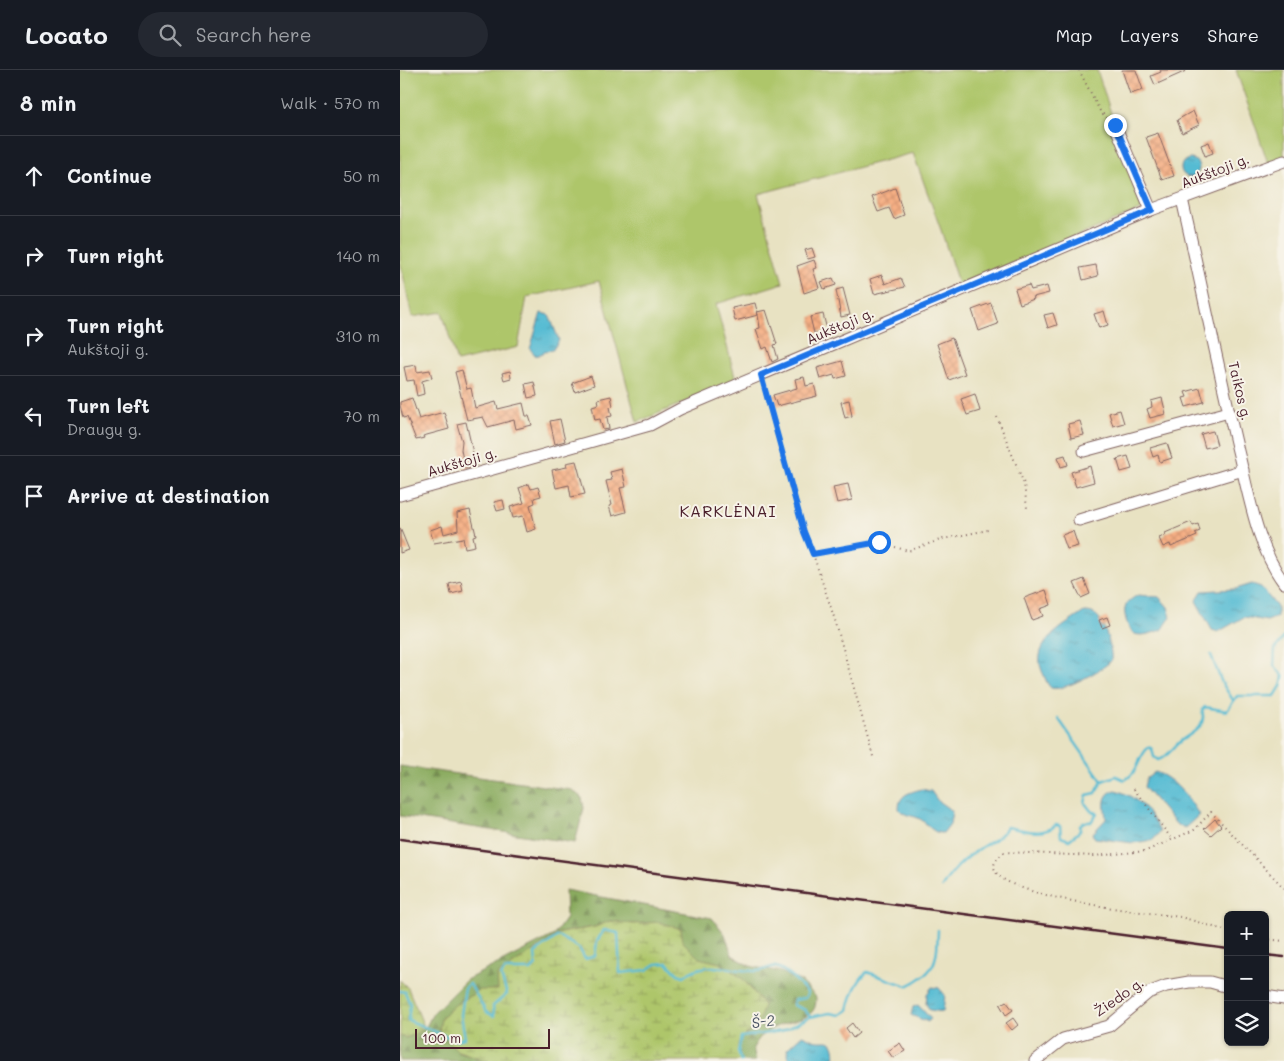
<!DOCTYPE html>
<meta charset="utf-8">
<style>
:root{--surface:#171b24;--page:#242831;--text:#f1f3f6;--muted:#9ea1a6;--line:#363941}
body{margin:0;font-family:Mali,sans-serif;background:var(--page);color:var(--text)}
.controls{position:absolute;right:15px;bottom:15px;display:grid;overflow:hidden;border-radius:8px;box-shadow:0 1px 4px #0004}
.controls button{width:45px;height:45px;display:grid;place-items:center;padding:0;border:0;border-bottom:1px solid var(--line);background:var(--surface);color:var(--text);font:25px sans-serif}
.scale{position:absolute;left:15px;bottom:12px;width:135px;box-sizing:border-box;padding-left:5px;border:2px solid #4a1f2b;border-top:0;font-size:14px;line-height:18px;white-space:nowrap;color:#4a1f2b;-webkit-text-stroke:4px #f7f3e8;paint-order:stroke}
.stop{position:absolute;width:15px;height:15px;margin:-11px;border:4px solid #1a73e8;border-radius:50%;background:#fff}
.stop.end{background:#1a73e8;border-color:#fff;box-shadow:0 1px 5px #0008}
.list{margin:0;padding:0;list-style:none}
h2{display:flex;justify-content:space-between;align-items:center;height:65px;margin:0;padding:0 20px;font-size:21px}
h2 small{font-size:16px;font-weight:400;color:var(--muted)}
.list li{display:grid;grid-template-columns:32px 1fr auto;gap:15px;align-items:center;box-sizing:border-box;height:80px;padding:0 20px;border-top:1px solid var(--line)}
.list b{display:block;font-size:19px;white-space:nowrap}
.list p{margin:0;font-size:16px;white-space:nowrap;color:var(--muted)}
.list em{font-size:16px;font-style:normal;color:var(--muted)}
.icon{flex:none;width:28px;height:28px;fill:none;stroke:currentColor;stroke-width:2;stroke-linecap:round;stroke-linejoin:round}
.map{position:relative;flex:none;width:884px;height:991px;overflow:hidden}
header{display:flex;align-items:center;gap:30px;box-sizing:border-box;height:70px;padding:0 25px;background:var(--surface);border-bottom:1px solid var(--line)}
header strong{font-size:24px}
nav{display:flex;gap:28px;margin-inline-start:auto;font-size:18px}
.search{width:350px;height:45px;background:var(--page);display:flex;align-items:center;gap:12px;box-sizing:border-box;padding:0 18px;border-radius:28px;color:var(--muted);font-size:19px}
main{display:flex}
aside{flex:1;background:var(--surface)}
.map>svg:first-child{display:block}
.green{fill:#aec66b;stroke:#7c724b}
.forest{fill:url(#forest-firs);stroke:#6a6545}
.wetland{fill:url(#wetland-marsh);stroke:#7c724b}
.water{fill:url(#water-ripples);stroke:#506d7f}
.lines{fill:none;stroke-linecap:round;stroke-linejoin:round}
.stream{stroke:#55bbd3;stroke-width:2.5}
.building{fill:url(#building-cross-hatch)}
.minor-casing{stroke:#816360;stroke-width:13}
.path{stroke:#816360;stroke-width:2;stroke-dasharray:1 4;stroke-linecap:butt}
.minor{stroke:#fff;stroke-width:11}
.rail{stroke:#4a1f2b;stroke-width:2.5}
.route{stroke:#1a73e8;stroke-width:6}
.labels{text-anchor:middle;stroke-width:4;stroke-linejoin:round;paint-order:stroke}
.street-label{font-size:14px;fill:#4a1f2b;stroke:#f7f3e8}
.water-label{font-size:15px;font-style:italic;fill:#4e5666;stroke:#f7f3e8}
.quarter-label{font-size:16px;letter-spacing:1px;fill:#4a1f2b;stroke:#f7f3e8}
</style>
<header>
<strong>Locato</strong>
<div class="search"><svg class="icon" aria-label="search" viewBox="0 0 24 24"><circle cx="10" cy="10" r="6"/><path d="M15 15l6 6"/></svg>Search here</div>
<nav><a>Map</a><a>Layers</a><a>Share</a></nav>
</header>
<main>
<aside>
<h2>8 min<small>Walk · 570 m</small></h2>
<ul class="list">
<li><svg class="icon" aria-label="ahead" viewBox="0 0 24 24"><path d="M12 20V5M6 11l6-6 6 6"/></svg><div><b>Continue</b></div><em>50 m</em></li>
<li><svg class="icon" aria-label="right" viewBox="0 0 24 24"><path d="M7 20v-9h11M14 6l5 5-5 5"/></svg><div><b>Turn right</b></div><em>140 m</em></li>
<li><svg class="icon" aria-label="right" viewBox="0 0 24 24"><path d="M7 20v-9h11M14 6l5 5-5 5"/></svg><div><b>Turn right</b><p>Aukštoji g.</p></div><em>310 m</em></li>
<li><svg class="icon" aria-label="left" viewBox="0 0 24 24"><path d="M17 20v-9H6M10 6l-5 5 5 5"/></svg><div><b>Turn left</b><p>Draugų g.</p></div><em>70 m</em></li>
<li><svg class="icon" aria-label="arrive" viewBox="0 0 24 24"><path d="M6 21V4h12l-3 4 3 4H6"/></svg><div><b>Arrive at destination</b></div></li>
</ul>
</aside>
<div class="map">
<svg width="884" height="991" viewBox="0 0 884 991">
<defs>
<pattern id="forest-firs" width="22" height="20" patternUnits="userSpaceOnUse" patternTransform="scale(1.25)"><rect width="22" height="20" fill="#8aab5f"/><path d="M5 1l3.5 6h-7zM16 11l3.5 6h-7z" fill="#738b4f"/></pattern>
<pattern id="wetland-marsh" width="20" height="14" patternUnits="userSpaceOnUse" patternTransform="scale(1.25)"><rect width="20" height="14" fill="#aec66b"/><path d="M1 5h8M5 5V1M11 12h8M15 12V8" fill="none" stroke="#90a058"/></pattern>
<pattern id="water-ripples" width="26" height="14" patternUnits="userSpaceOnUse" patternTransform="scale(1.25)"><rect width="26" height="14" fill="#55bbd3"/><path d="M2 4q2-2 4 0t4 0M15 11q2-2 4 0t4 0" fill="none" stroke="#4897ab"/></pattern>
<pattern id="building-cross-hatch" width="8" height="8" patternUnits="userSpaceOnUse" patternTransform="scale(1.25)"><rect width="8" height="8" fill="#f5af84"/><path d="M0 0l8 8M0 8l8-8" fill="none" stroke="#d49672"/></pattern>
</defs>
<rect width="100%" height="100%" fill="#f7f3e8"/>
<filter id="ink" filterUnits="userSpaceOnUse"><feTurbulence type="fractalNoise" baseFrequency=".02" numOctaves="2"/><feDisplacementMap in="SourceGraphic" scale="10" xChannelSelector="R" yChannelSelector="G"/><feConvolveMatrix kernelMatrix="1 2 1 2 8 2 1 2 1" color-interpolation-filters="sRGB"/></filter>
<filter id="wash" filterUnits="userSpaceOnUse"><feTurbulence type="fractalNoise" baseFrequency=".0096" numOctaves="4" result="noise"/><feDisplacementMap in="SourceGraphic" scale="20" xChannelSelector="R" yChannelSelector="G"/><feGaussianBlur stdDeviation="1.12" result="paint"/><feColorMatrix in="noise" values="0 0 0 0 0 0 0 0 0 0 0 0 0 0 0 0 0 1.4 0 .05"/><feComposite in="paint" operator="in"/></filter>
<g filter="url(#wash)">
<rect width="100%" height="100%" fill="#e8e2c2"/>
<g class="green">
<polygon points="0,0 697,0 742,139 559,216 541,160 513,83 358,124 383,213 316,234 336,311 237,352 199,211 127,227 118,277 57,292 42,242 12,247 0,190"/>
<polygon points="836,0 884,0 884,87 868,93"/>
</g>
<g class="forest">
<polygon points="0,696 172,720 182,728 184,738 175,773 0,746"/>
<path d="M165,820L312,848L325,864L332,885L350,896L381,902L402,912L416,927C416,930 416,936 414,939C404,957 369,946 353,978L356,991H341C334,971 344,964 358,952L320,893L299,889L259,852L233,854L210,851L195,857L159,863L98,921L39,962L58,981L88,991H0V966L6,968L25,959L33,943L66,910L154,865L166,848Z"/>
</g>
<g class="wetland">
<path d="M210,851L233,854L259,852L281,859L283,872L299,888L320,893L343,909L364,935C362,940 361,946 359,951C349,969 331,962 341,991H88L58,981L39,962L41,948L56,934L80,920H98L97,905L160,863L195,857Z"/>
<polygon points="0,910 8,918 25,959 6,968 0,966"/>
</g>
<g class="water">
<circle cx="790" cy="98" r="9"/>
<polygon points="141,243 149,245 159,270 154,278 136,286 130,279"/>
<polygon points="852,514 861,517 877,537 877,547 867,551 844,547 818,562 812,560 796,531 802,521 836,519"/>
<path d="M738,525L759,527L768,537L771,547L762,560C755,562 743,567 735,564C728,561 722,542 726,535C728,531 733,528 738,525Z"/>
<path d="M684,542C690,542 695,543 699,548C705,557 713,580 711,591C702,600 663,622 651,618C646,613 645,607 642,601C630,572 666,555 684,542Z"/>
<path d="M755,702C773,707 790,729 799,745L785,758L777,755L744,717L746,709Z"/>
<path d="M521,719L531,721L538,731L552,741L550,754L543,763C531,764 528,752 518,748C511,745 504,746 499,739C499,724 509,723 521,719Z"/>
<path d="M716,720C738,727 750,741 760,762L753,770L733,773L695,768L692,764L706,749C705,736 701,724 716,720Z"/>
<polygon points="532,917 539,918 545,925 543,942 530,940 526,934 527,924"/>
<polygon points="518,935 531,949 528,952 511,945 513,937"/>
<path d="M402,965C406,966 408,968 413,970C426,974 433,964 435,985L433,991H389L387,979Z"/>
</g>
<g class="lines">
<g class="stream">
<polyline points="811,585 822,613 833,630"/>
<polyline points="658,648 702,711"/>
<path d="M542,817C551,801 567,787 582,777C592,770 600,769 607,757C624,760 642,767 656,755L660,756L661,767L669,770L680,761V756L683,752H691L697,743L691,741L685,733L687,725L696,723L702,711L716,706L725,710C740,701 737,687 749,677L752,679L754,687L758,690C770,686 773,676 782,670C793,662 807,657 802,640L805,637L827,641L837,626H875L881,616L883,606L874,596L875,579L884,567"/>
<path d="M0,921L5,922L10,934L8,950L55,970L65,968L61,945L65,917L70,914L86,942L94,946L93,936L107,924L101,906L105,900H131L136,895L135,883L158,866L179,878L185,889L195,886L197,871L204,860L218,863L220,903L247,900L256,894L267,893L278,904L284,906C306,889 331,901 357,901C365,901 370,894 379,898C389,902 400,915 408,923L405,928L394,930L393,935L405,940L410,947L430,943L440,945L448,940C451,926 456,912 467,902L507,916C537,902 537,890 538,860"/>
<polyline points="341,991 338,982 341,967 382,961 410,947"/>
</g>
</g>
<g id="blocks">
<g class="building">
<polygon points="722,0 736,0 743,20 730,24"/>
<polygon points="760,0 786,0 786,1 755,15 751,6 761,2"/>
<polygon points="793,41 799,55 782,63 777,50"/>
<polygon points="758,63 774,106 762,110 746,67"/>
<polygon points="809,72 813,83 805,86 801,75"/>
<polygon points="495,118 504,145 494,149 489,138 478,142 472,127"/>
<polygon points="412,178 415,187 408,189 405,180"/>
<polygon points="414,190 417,198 413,199 419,218 404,223 397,196"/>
<polygon points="696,195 698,206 683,210 680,198"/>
<polygon points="482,205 485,214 501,208 505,217 474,224 470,209"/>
<polygon points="433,208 436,215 424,219 421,212"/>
<polygon points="629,215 631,220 647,216 649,223 633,227 634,229 620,234 615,219"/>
<polygon points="443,218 450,245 441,247 436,220"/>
<polygon points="355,233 358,245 357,242 366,240 377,274 374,275 378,289 372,292 367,277 363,279 356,259 360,258 358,245 335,251 332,238"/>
<polygon points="591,233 598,254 579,261 572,240"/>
<polygon points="704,241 708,255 699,258 694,244"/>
<polygon points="653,243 657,255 648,258 644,245"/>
<polygon points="423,244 427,260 414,263 410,247"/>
<polygon points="552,268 565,304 549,310 537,274"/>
<polygon points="442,291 446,306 435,309 434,305 420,309 417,298"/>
<polygon points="16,295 17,302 30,300 32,308 22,311 24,324 17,326 14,310 7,311 4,297"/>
<polygon points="62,300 66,316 67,319 71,318 75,338 96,332 98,339 123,333 126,346 129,346 132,355 116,359 114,350 88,357 83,347 67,350 55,302"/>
<polygon points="110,301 111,308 104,310 102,303"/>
<polygon points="191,306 194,315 175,322 172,313"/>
<polygon points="404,307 406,316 414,314 417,326 377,336 373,325 397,318 395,309"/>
<polygon points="134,312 137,326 128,328 125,314"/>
<polygon points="800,318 804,332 786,337 783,328 787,327 785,322"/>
<polygon points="575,324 580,341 567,345 561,329"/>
<polygon points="211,326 213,336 210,337 212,346 207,347 209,359 203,360 200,349 195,350 192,336 199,334 198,329"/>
<polygon points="12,328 19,349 44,342 49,359 23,366 24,368 16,370 7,347 3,348 0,335 0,332"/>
<polygon points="762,328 766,344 750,348 747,339 752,337 751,331"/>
<polygon points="449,330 452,346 445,348 441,332"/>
<polygon points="720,340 724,353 713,356 709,343"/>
<polygon points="160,349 165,371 155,374 150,351"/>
<polygon points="680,351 684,365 671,368 668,354"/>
<polygon points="66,352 76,396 65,399 61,380 62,371 57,354"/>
<polygon points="813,361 817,375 805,378 801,364"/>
<polygon points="767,373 772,388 760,392 758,385 753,387 750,378"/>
<polygon points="665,385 668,395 661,397 658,387"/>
<polygon points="728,386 732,399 721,402 717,389"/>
<polygon points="176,391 185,424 171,427 169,415 156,418 152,400 167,397 166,393"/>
<polygon points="690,396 694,412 676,417 671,402"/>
<polygon points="222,399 226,417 220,418 226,442 212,446 209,436 212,435 206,411 212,410 210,402"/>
<polygon points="129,414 131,419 138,417 141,426 134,428 135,433 130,435 136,459 127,462 123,446 113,448 110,437 124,433 119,418"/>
<polygon points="448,414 452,430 437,433 433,417"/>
<polygon points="103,430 105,439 97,441 94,432"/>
<polygon points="70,440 76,465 73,466 75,476 65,478 63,468 34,473 30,460 42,456 44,464 58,460 57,443"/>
<polygon points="791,452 793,456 798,454 800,461 795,463 797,466 771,477 770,474 763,477 759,468 766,465 765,463"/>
<polygon points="0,458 9,480 0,483"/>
<polygon points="673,461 678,476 667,479 662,465"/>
<polygon points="684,509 690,524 681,528 674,513"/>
<polygon points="61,511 63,521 51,524 49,514"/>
<polygon points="646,520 651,535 640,539 643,546 632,550 624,528"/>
<polygon points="707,547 710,555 702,558 699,550"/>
<polygon points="815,749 821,756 811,765 804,759"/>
<polygon points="606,931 613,940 606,945 600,935"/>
<polygon points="613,948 618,955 612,960 606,953"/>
<polygon points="452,953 459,963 453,968 446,958"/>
<polygon points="500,973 505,981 493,988 488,981"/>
</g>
</g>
</g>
<g filter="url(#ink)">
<use href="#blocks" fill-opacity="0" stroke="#816360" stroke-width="1"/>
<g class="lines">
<g class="minor-casing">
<g id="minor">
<polyline points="715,55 751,140"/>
<path d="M782,129C801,213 818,297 838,381C849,425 857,477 884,513"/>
<polyline points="684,381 829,342"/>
<polyline points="0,425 250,355 280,339 751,140 884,91"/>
<polyline points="679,450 843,400"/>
<polyline points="865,926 884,929"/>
<polyline points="635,991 663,969 709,956 748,923 766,916 789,912 810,912 828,917"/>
</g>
</g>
<g class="path">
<polyline points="679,0 700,41 708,49"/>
<polyline points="364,315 404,462 413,484 479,472 508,481 543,469 588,460"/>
<polyline points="597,347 624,414 627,438"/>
<polyline points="413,484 435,550 474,690"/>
<polyline points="734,719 771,768"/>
<path d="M828,861C812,857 796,851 780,847C764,844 543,824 605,782L694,786L746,781L794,760L811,742L884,818"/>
<polyline points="865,869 884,871"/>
</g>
<use href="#minor" class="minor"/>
<g class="rail">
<polyline points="0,769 828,879"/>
<polyline points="865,885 884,887"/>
</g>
</g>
</g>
<g class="lines" filter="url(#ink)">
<polyline class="route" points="479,472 413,484 404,462 361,305 752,140 715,55"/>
</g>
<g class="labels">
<g class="street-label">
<text transform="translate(815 101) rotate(-21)" y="5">Aukštoji g.</text>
<text transform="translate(440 256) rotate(-23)" y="5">Aukštoji g.</text>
<text transform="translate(840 321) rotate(77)" y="5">Taikos g.</text>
<text transform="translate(62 392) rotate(-16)" y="5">Aukštoji g.</text>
<text transform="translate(719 927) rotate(-35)" y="5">Žiedo g.</text>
</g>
<g class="water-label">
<text transform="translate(363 952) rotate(-8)" y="5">Š-2</text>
</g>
<g class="quarter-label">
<text x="328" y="447">KARKLĖNAI</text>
</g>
</g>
</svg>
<div class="controls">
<button>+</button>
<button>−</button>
<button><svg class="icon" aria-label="layers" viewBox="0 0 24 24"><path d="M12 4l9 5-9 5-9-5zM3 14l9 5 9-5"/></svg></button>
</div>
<div class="scale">100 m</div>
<div class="stop" style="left:479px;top:472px"></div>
<div class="stop end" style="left:715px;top:55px"></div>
</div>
</main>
